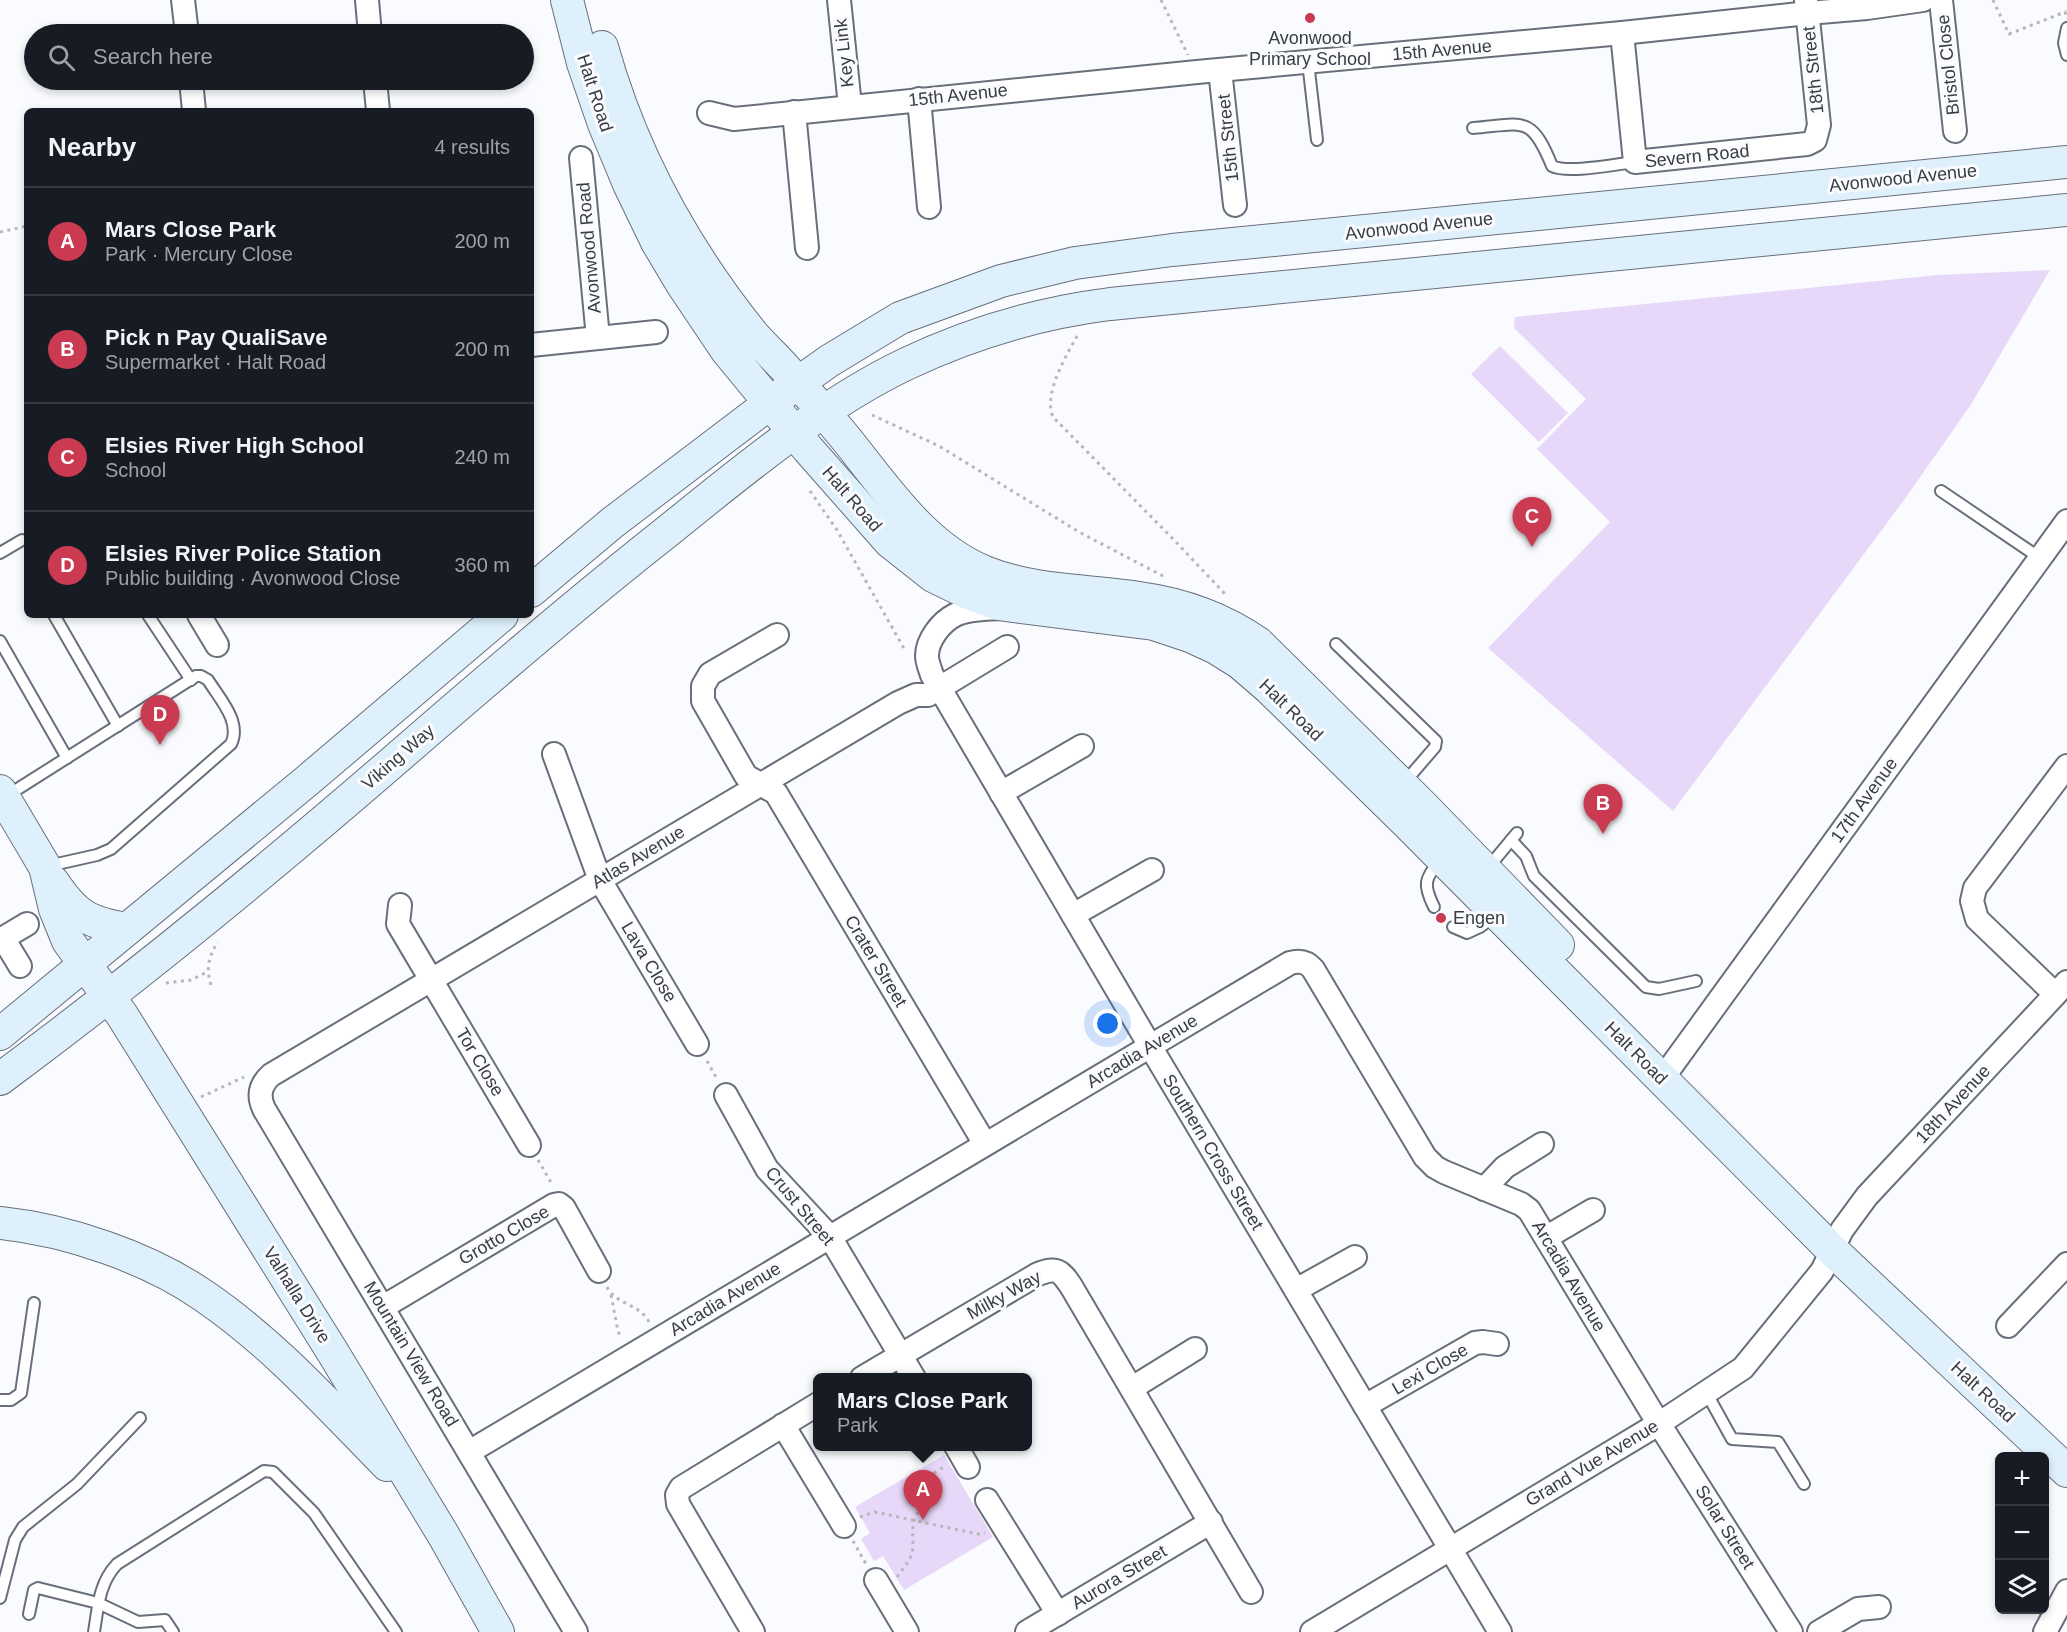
<!DOCTYPE html>
<meta charset="utf-8">
<style>
:root{--surface:#171b24;--page:#242831;--text:#f1f3f6;--muted:#9ea1a6;--line:#363941;--accent:#ca3a50}
body{margin:0;font-family:Helvetica,sans-serif;background:var(--page);color:var(--text)}
.controls{position:absolute;right:18px;bottom:18px;display:grid;overflow:hidden;border-radius:9px;box-shadow:0 3px 9px #0003}
.controls button{width:54px;height:54px;display:grid;place-items:center;padding:0;border:0;border-bottom:2px solid var(--line);background:var(--surface);color:var(--text);font:30px sans-serif}
.you{position:absolute;left:1108px;top:1024px;width:21px;height:21px;margin:-15px;border:4px solid #fff;border-radius:50%;background:#1a73e8;box-shadow:0 0 0 9px #1a73e833}
.badge{display:grid;place-items:center;width:39px;height:39px;border-radius:50%;background:var(--accent);color:#fff;font-size:20px;font-weight:700}
.pin{position:absolute;translate:-50% -50px;filter:drop-shadow(0 2px 3px #0008)}
.pin::after{content:'';position:absolute;top:32px;width:21px;height:18px;background:inherit;clip-path:polygon(0 0,100% 0,50% 100%)}
.popup{position:absolute;left:813px;top:1373px;width:219px;height:78px;box-sizing:border-box;display:grid;place-content:center;border-radius:9px;background:var(--surface);filter:drop-shadow(0 2px 4px #0005);font-size:20px;white-space:nowrap;color:var(--muted)}
.popup b{font-size:22px;color:var(--text)}
.popup::after{content:'';position:absolute;left:50%;top:100%;margin-left:-12px;border:12px solid transparent;border-top-color:var(--surface)}
.list{margin:0;padding:0;list-style:none}
h2{display:flex;justify-content:space-between;align-items:center;height:78px;margin:0;padding:0 24px;font-size:26px}
h2 small{font-size:20px;font-weight:400;color:var(--muted)}
.list li{display:grid;grid-template-columns:39px 1fr auto;gap:18px;align-items:center;box-sizing:border-box;height:108px;padding:0 24px;border-top:2px solid var(--line)}
.list b{display:block;font-size:22px;white-space:nowrap}
.list p{margin:0;font-size:20px;white-space:nowrap;color:var(--muted)}
.list em{font-size:20px;font-style:normal;color:var(--muted)}
.icon{flex:none;width:33px;height:33px;fill:none;stroke:currentColor;stroke-width:2;stroke-linecap:round;stroke-linejoin:round}
.map{position:relative;flex:none;width:2067px;height:1632px;overflow:hidden}
.search{position:absolute;background:var(--surface);box-shadow:0 3px 9px #0003;left:24px;top:24px;width:510px;height:66px;display:flex;align-items:center;gap:15px;box-sizing:border-box;padding:0 21px;border-radius:33px;color:var(--muted);font-size:22px}
.panel{position:absolute;background:var(--surface);box-shadow:0 3px 9px #0003;left:24px;top:108px;width:510px;height:510px;border-radius:9px}
.map>svg:first-child{display:block}
.green{fill:#e7d7f8}
.lines{fill:none;stroke-linecap:round;stroke-linejoin:round}
.lane-casing{stroke:#696f7a;stroke-width:14}
.street-casing{stroke:#696f7a;stroke-width:26}
.secondary-casing{stroke:#696f7a;stroke-width:34}
.path{stroke:#b5b7bb;stroke-width:3;stroke-dasharray:3 4.5;stroke-linecap:butt}
.lane{stroke:#fff;stroke-width:10}
.street{stroke:#fff;stroke-width:22}
.secondary{stroke:#def0fc;stroke-width:32}
.poi-dot{fill:#ca3a50;stroke:#fafbfe;stroke-width:2}
.labels{text-anchor:middle;stroke-width:6;stroke-linejoin:round;paint-order:stroke}
.poi-label{font-size:18px;fill:#393c41;stroke:#fafbfe}
.street-label{font-size:18px;fill:#393c41;stroke:#fafbfe}
</style>
<div class="map">
<svg width="2067" height="1632" viewBox="0 0 2067 1632">
<rect width="100%" height="100%" fill="#fafbfe"/>
<g class="green">
<polygon points="2050,270 1970,406 1904,500 1673,811 1488,648 1610,522 1537,449 1586,399 1514,328 1515,317 1938,275"/>
<polygon points="1500,346 1568,413 1539,442 1471,374"/>
<polygon points="944,1455 993,1537 904,1590 883,1556 874,1561 861,1539 870,1533 855,1507"/>
</g>
<g class="lines">
<g class="lane-casing">
<g id="lane">
<polyline points="2067,28 2064,43 2067,55"/>
<polyline points="1308,62 1317,140"/>
<path d="M1473,128C1523,124 1531,114 1552,166C1568,174 1616,164 1635,162"/>
<polyline points="1941,491 2040,558"/>
<polyline points="0,553 22,540"/>
<polyline points="54,615 118,726"/>
<polyline points="148,615 191,680"/>
<polyline points="0,641 67,758"/>
<polyline points="1336,644 1436,741 1435,747 1404,783"/>
<path d="M5,797L196,676H201L208,680C219,698 242,722 231,744L111,849L97,855L48,866"/>
<polyline points="1511,840 1526,856 1534,876 1646,987 1659,989 1696,981"/>
<polyline points="1487,869 1517,833"/>
<path d="M1434,907C1423,885 1424,878 1441,860"/>
<polyline points="1453,927 1467,933 1480,927 1496,915"/>
<polyline points="1706,1392 1732,1439 1778,1442 1804,1484"/>
<polyline points="0,1400 11,1400 21,1393 34,1303"/>
<polyline points="0,1598 15,1540 23,1527 77,1484 140,1418"/>
<polyline points="29,1614 34,1590 38,1588 98,1603 138,1622 165,1620 173,1632"/>
<path d="M94,1632C98,1607 99,1583 117,1564L264,1471L273,1472L314,1513L396,1632"/>
</g>
</g>
<g class="street-casing">
<g id="street">
<polyline points="183,0 187,34"/>
<polyline points="367,0 370,34"/>
<polyline points="839,0 850,106"/>
<polyline points="1941,0 1955,131"/>
<polyline points="1622,33 1635,162 1807,144 1815,140 1819,125 1806,0"/>
<polyline points="1220,70 1235,205"/>
<polyline points="191,80 194,111"/>
<polyline points="375,80 378,111"/>
<polyline points="919,99 929,207"/>
<polyline points="794,112 807,248"/>
<polyline points="709,113 734,119 1197,72 1622,33 1808,13 1867,8 1923,0"/>
<polyline points="581,158 598,338"/>
<polyline points="531,345 656,332"/>
<path d="M1001,608C987,609 969,608 955,615C941,622 927,640 927,656C927,662 930,669 932,675L1150,1046L1500,1632"/>
<polyline points="199,615 217,645"/>
<polyline points="777,635 710,674 703,686 703,701 746,776 776,793 985,1144"/>
<polyline points="554,754 600,880 697,1044"/>
<polyline points="1001,793 1082,746"/>
<polyline points="400,905 398,924 529,1145"/>
<polyline points="1073,915 1152,870"/>
<polyline points="3,938 20,966"/>
<polyline points="0,940 27,924"/>
<polyline points="2055,994 1977,919 1972,901 1975,888 2067,766"/>
<polyline points="1662,1079 2067,521"/>
<polyline points="726,1095 767,1169 830,1237 914,1378"/>
<polyline points="1484,1189 1505,1167 1542,1144"/>
<polyline points="1547,1237 1593,1210"/>
<polyline points="1296,1290 1355,1257"/>
<polyline points="383,1307 554,1205 559,1204 564,1208 599,1271"/>
<polyline points="2008,1326 2067,1264"/>
<path d="M862,1378L1038,1274C1057,1267 1060,1270 1071,1286L1251,1592"/>
<polyline points="1132,1388 1195,1349"/>
<polyline points="1365,1406 1475,1343 1483,1342 1497,1344"/>
<polyline points="783,1425 844,1526"/>
<polyline points="956,1446 968,1467"/>
<path d="M469,1452L1290,963C1300,960 1307,962 1313,969L1425,1157L1435,1167L1444,1172L1521,1204L1529,1210L1651,1411L1791,1632"/>
<polyline points="987,1500 1058,1614"/>
<polyline points="876,1580 907,1632"/>
<path d="M576,1632L264,1109C258,1096 260,1085 271,1075L898,703L916,695H928L1007,647"/>
<polyline points="753,1632 678,1504 677,1495 681,1488 818,1404"/>
<polyline points="1027,1632 1211,1522"/>
<polyline points="1312,1632 1660,1423 1743,1368 1822,1271 1842,1230 1867,1196 2067,982"/>
<polyline points="1819,1632 1858,1609 1879,1607"/>
<polyline points="2045,1632 2067,1591"/>
</g>
</g>
<g class="secondary-casing">
<g id="secondary">
<polyline points="567,0 583,63 604,124 629,184 657,242 682,284 727,351 808,449 890,542 933,576 968,593 998,604 1154,624 1190,636 1216,648 1240,663 1269,688 1405,821 1832,1250 2067,1471"/>
<path d="M602,47C631,151 684,248 751,332C761,344 773,355 784,367C804,389 824,412 843,435C884,485 923,547 985,572C1034,592 1088,590 1139,598C1183,604 1222,618 1258,643L1422,805L1558,945"/>
<polyline points="531,591 612,523 770,403 829,361 900,318 1001,281 1075,263 1172,250 2067,162"/>
<polyline points="0,791 45,867 55,909 68,941 122,1015 332,1351 444,1536 498,1632"/>
<path d="M53,882C75,915 88,923 127,929"/>
<polyline points="0,1034 308,780 502,615"/>
<path d="M0,1079C136,978 268,870 396,759C481,685 566,612 654,542C732,480 816,407 906,364C971,333 1039,313 1110,304L2067,210"/>
<path d="M0,1223C67,1230 148,1257 204,1296C273,1343 329,1406 387,1465"/>
</g>
</g>
<g class="path">
<polyline points="1161,0 1188,55"/>
<polyline points="1993,0 2009,34 2065,12 2066,15"/>
<polyline points="0,232 27,226"/>
<path d="M1077,336C1066,356 1043,394 1053,417L1176,542L1227,596"/>
<polyline points="872,415 939,446 1079,532 1163,576"/>
<polyline points="810,491 837,530 906,652"/>
<polyline points="166,983 191,980 207,972"/>
<path d="M211,985C206,969 208,957 218,942"/>
<polyline points="707,1061 717,1079"/>
<polyline points="201,1097 244,1077"/>
<polyline points="538,1160 553,1186"/>
<path d="M607,1287C615,1304 640,1304 649,1322"/>
<polyline points="611,1295 618,1331 621,1338"/>
<polyline points="860,1517 875,1512 978,1534 985,1533"/>
<polyline points="853,1541 866,1564"/>
<path d="M897,1577C904,1567 913,1558 913,1546C913,1537 912,1530 914,1521L934,1473L945,1466"/>
</g>
<use href="#lane" class="lane"/>
<use href="#street" class="street"/>
<use href="#secondary" class="secondary"/>
</g>
<g class="poi-dot">
<circle cx="1310" cy="18" r="6"/>
<circle cx="1441" cy="918" r="6"/>
</g>
<g class="labels">
<g class="poi-label">
<text x="1310" y="44">Avonwood<tspan x="1310" dy="21">Primary School</tspan></text>
<text x="1453" y="924" text-anchor="start">Engen</text>
</g>
<g class="street-label">
<text transform="translate(1442 50) rotate(-5)" y="6">15th Avenue</text>
<text transform="translate(844 53) rotate(-96)" y="6">Key Link</text>
<text transform="translate(1948 65) rotate(-96)" y="6">Bristol Close</text>
<text transform="translate(1813 70) rotate(-96)" y="6">18th Street</text>
<text transform="translate(595 93) rotate(72)" y="6">Halt Road</text>
<text transform="translate(958 95) rotate(-6)" y="6">15th Avenue</text>
<text transform="translate(1228 138) rotate(-96)" y="6">15th Street</text>
<text transform="translate(1697 156) rotate(-6)" y="6">Severn Road</text>
<text transform="translate(1903 178) rotate(-6)" y="6">Avonwood Avenue</text>
<text transform="translate(1419 226) rotate(-6)" y="6">Avonwood Avenue</text>
<text transform="translate(589 248) rotate(-95)" y="6">Avonwood Road</text>
<text transform="translate(852 499) rotate(49)" y="6">Halt Road</text>
<text transform="translate(1291 710) rotate(44)" y="6">Halt Road</text>
<text transform="translate(398 757) rotate(-41)" y="6">Viking Way</text>
<text transform="translate(1864 800) rotate(-54)" y="6">17th Avenue</text>
<text transform="translate(638 857) rotate(-31)" y="6">Atlas Avenue</text>
<text transform="translate(876 961) rotate(59)" y="6">Crater Street</text>
<text transform="translate(649 962) rotate(59)" y="6">Lava Close</text>
<text transform="translate(1142 1051) rotate(-31)" y="6">Arcadia Avenue</text>
<text transform="translate(1636 1053) rotate(45)" y="6">Halt Road</text>
<text transform="translate(480 1062) rotate(59)" y="6">Tor Close</text>
<text transform="translate(1953 1104) rotate(-47)" y="6">18th Avenue</text>
<text transform="translate(1213 1152) rotate(59)" y="6">Southern Cross Street</text>
<text transform="translate(800 1206) rotate(50)" y="6">Crust Street</text>
<text transform="translate(504 1235) rotate(-30)" y="6">Grotto Close</text>
<text transform="translate(1569 1276) rotate(59)" y="6">Arcadia Avenue</text>
<text transform="translate(297 1295) rotate(58)" y="6">Valhalla Drive</text>
<text transform="translate(1004 1295) rotate(-29)" y="6">Milky Way</text>
<text transform="translate(725 1299) rotate(-31)" y="6">Arcadia Avenue</text>
<text transform="translate(411 1354) rotate(59)" y="6">Mountain View Road</text>
<text transform="translate(1430 1369) rotate(-30)" y="6">Lexi Close</text>
<text transform="translate(1983 1392) rotate(43)" y="6">Halt Road</text>
<text transform="translate(1592 1463) rotate(-31)" y="6">Grand Vue Avenue</text>
<text transform="translate(1725 1527) rotate(58)" y="6">Solar Street</text>
<text transform="translate(1119 1577) rotate(-31)" y="6">Aurora Street</text>
</g>
</g>
</svg>
<div class="controls">
<button>+</button>
<button>−</button>
<button><svg class="icon" aria-label="layers" viewBox="0 0 24 24"><path d="M12 4l9 5-9 5-9-5zM3 14l9 5 9-5"/></svg></button>
</div>
<div class="you"></div>
<div class="pin badge" style="left:923px;top:1520px">A</div>
<div class="popup"><b>Mars Close Park</b>Park</div>
<div class="pin badge" style="left:1603px;top:834px">B</div>
<div class="pin badge" style="left:1532px;top:547px">C</div>
<div class="pin badge" style="left:160px;top:745px">D</div>
<div class="search"><svg class="icon" aria-label="search" viewBox="0 0 24 24"><circle cx="10" cy="10" r="6"/><path d="M15 15l6 6"/></svg>Search here</div>
<section class="panel">
<h2>Nearby<small>4 results</small></h2>
<ul class="list">
<li><span class="badge">A</span><div><b>Mars Close Park</b><p>Park · Mercury Close</p></div><em>200 m</em></li>
<li><span class="badge">B</span><div><b>Pick n Pay QualiSave</b><p>Supermarket · Halt Road</p></div><em>200 m</em></li>
<li><span class="badge">C</span><div><b>Elsies River High School</b><p>School</p></div><em>240 m</em></li>
<li><span class="badge">D</span><div><b>Elsies River Police Station</b><p>Public building · Avonwood Close</p></div><em>360 m</em></li>
</ul>
</section>
</div>
